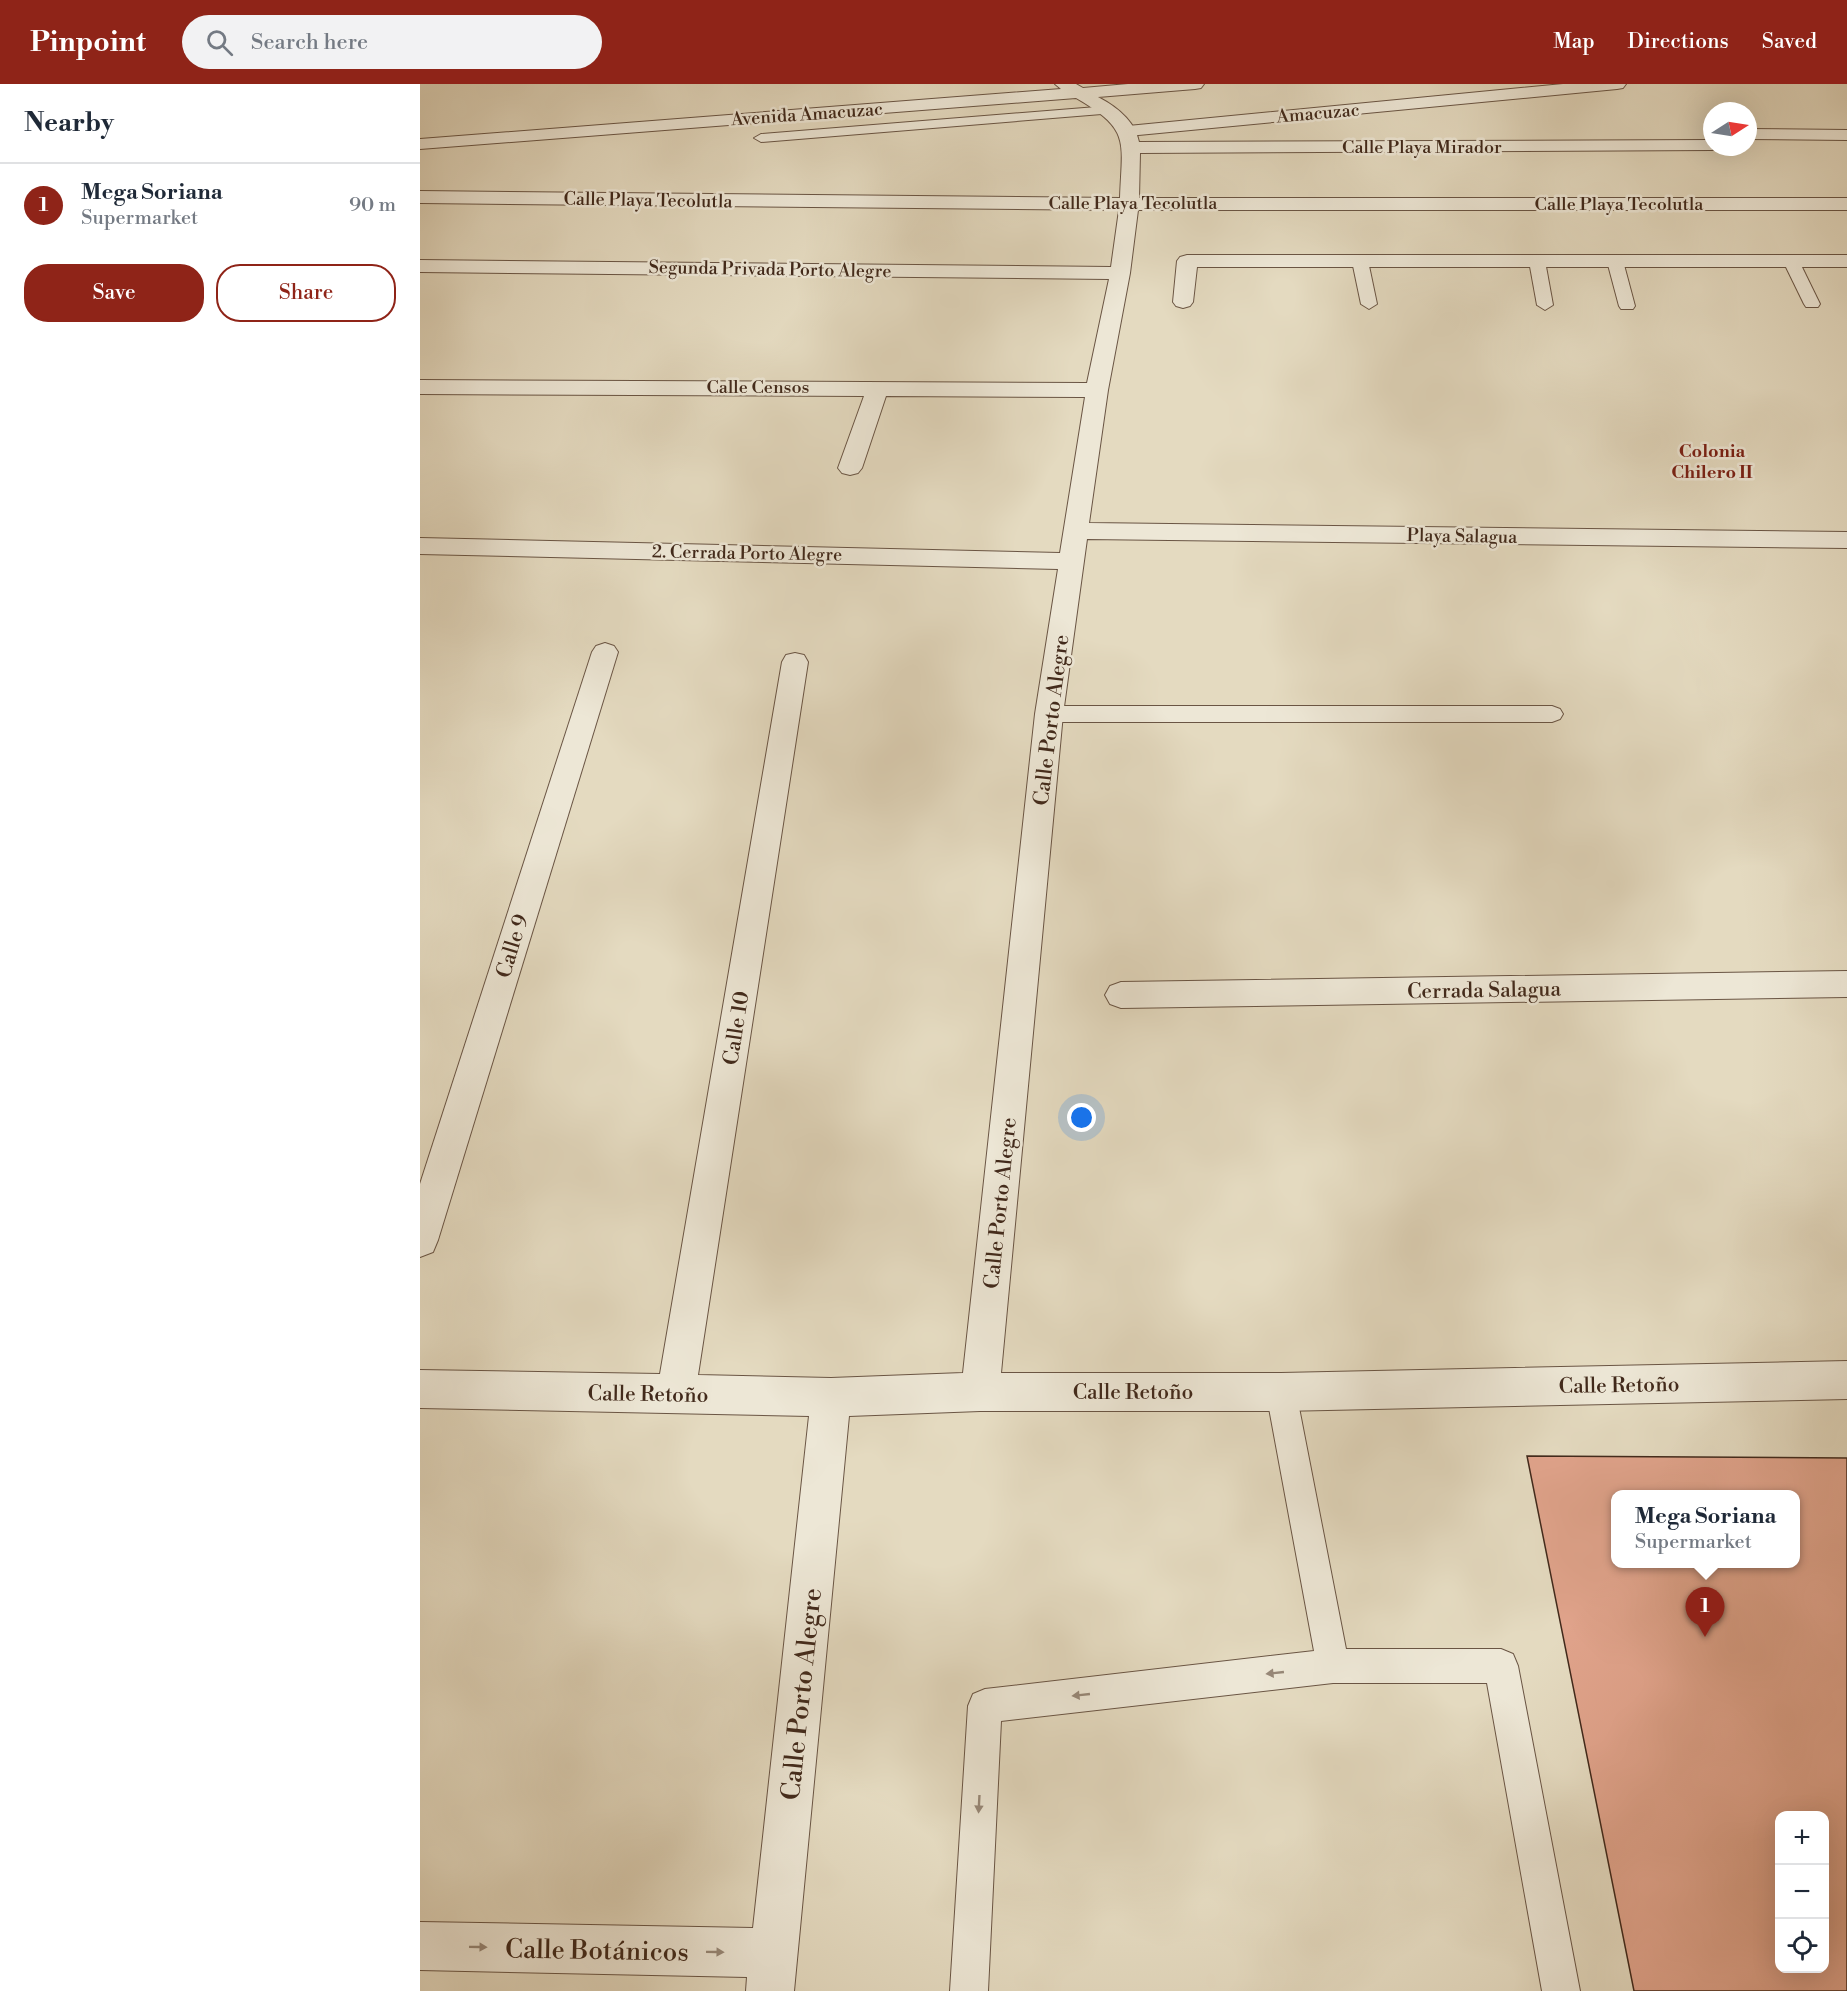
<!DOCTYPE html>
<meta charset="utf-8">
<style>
:root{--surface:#fff;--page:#f2f2f3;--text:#1f2937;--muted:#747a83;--line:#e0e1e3;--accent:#8f2418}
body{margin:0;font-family:"Libre Bodoni",serif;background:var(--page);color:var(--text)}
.controls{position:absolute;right:18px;bottom:18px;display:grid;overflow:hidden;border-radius:12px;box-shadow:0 6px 24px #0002}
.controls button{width:54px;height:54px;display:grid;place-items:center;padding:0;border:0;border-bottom:2px solid var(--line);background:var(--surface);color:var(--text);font:30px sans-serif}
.compass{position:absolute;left:1283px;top:18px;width:54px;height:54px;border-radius:50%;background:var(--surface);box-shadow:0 6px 24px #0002;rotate:78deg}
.you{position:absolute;left:662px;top:1034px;width:21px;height:21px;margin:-15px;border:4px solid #fff;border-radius:50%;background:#1a73e8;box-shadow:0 0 0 9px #1a73e833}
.badge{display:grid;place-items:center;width:39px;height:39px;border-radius:50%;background:var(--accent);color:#fff;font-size:20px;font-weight:700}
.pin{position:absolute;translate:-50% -50px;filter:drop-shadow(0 2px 3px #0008)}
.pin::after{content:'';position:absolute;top:32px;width:21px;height:18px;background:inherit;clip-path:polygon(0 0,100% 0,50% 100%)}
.popup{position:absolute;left:1191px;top:1406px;width:189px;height:78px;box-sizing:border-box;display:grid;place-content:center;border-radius:12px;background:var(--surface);filter:drop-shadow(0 2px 4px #0005);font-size:20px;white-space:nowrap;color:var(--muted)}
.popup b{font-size:22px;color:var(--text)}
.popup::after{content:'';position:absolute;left:50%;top:100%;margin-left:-12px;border:12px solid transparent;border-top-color:var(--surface)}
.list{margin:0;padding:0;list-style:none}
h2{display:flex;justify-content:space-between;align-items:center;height:78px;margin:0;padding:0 24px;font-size:26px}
h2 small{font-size:20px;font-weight:400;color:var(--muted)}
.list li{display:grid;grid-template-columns:39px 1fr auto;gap:18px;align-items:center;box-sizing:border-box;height:84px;padding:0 24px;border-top:2px solid var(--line)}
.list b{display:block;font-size:22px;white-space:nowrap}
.list p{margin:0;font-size:20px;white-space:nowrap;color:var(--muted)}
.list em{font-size:20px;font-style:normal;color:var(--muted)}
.actions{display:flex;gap:12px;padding:18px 24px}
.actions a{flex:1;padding:14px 0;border:2px solid var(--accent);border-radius:24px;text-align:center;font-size:21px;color:var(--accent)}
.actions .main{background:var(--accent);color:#fff}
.icon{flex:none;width:33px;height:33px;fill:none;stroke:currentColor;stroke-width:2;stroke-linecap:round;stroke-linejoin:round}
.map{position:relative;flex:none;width:1427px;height:1907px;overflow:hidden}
header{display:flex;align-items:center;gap:36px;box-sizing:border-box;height:84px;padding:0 30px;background:var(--accent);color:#fff}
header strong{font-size:28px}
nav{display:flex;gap:33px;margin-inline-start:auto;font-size:21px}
.search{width:420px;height:54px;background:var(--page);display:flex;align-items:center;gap:15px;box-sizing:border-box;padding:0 21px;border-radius:33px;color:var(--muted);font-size:22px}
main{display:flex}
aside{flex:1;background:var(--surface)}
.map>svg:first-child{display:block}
.building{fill:#e0a38b;stroke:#41291b;stroke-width:1.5;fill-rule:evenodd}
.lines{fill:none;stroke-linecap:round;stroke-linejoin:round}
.service-casing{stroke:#6a5544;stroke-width:2}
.pedestrian-casing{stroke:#6a5544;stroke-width:2}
.minor-casing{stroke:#6a5544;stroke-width:2}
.service{fill:#ede7d6;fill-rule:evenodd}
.pedestrian{fill:#ede7d6;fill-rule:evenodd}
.minor{fill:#ede7d6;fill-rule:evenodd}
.oneway{fill:#978878}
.labels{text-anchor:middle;stroke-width:5;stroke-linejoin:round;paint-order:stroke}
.far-street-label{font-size:18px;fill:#41291b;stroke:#ede7d6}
.far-neighbourhood-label{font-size:18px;font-weight:bold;fill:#7a1f14;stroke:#ede7d6}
.street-label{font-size:21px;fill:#41291b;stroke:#ede7d6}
.near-street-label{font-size:26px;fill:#41291b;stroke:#ede7d6}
</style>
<header>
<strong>Pinpoint</strong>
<div class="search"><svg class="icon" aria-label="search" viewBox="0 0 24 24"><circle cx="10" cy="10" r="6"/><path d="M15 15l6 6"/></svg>Search here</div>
<nav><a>Map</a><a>Directions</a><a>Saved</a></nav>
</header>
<main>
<aside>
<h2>Nearby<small></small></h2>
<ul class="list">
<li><span class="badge">1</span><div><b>Mega Soriana</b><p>Supermarket</p></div><em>90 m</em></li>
</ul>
<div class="actions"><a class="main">Save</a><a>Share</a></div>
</aside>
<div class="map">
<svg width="1427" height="1907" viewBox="0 0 1427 1907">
<rect width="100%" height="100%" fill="#e4dac0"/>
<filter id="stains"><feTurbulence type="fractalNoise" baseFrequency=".00333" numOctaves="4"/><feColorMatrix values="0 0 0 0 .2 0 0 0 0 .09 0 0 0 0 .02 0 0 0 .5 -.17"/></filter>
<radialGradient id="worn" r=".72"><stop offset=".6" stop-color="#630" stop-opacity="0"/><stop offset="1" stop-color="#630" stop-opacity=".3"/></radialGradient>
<path class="building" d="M1107,1372L1427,1374V1907H1214ZM1195,1410H1375V1480H1195ZM1360,1732H1404V1884H1360Z"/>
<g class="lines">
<g class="service-casing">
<g id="service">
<polygon points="689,22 696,26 694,29 341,58 334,54 341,50"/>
<polygon points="940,172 948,177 957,220 949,225 941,220 932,177"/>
<polygon points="1117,172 1125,177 1133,221 1125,226 1117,221 1109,177"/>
<polygon points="1195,172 1203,177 1215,222 1213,225 1201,225 1199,222 1187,177"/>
<polygon points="1371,172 1379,177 1400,220 1398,223 1386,223 1384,220 1363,177"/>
<polygon points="629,622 1132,622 1140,625 1143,630 1140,635 1132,638 629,638 621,635 618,630 621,625"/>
<polygon points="861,1293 872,1297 876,1308 926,1565 1081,1565 1093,1570 1098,1582 1160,1907 1122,1907 1067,1599 913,1599 581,1637 568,1907 530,1907 548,1622 553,1610 565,1605 894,1567 846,1308 850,1297"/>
</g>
</g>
<g class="pedestrian-casing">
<polygon id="pedestrian" points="1143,0 1206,0 1203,4 1197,5 708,52 702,51 699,47 702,43 708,42"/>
</g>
<g class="minor-casing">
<g id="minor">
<path d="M635,0H656L663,4L708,0H784L781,4L775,5L678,13C697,23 715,37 719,58L1292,56V63H1300L1292,66L720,69L719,114H1427V126H718L710,189L688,306L669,439L1427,448V464L667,455L643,630L581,1289H861L1427,1277V1315L861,1327H560L429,1332L374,1907H326L327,1893L0,1886V1838L333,1844L389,1332L0,1324V1286L240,1290L362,578L366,571L375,569L384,571L388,578L278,1291L411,1294L543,1289L615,630L638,485L0,470V454L640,469L665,313L466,312L442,384L438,389L430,391L422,389L418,384L444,312L0,310V296L667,299L689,195L0,188V176L691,183L699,126L0,119V107L700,114C702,56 711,46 656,14L0,65V55L641,5Z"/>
<polygon points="1328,45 1427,46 1427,56 1328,55"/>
<polygon points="767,171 1427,171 1427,183 777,183 773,218 770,222 763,224 756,222 753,218 757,177 760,173"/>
<polygon points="185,559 194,562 198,568 18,1156 13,1168 0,1173 0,1100 172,568 176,562"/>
<polygon points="1427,887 1427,913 701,924 690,920 685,911 690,902 701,898"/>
</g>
</g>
<use href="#service" class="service"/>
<use href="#pedestrian" class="pedestrian"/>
<use href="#minor" class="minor"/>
</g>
<defs><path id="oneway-solid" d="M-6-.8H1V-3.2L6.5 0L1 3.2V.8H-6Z" transform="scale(1.5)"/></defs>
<g class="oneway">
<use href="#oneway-solid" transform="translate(855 1589) rotate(174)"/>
<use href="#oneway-solid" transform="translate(661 1611) rotate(174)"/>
<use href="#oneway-solid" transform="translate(559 1720) rotate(93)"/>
<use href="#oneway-solid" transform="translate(58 1863) rotate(1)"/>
<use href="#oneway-solid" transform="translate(295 1868) rotate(1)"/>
</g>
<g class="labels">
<g class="far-street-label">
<text transform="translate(898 29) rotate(-5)" y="6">Amacuzac</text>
<text transform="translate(387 30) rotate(-4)" y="6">Avenida Amacuzac</text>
<text x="1002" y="69">Calle Playa Mirador</text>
<text transform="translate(228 116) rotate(1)" y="6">Calle Playa Tecolutla</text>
<text x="713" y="125">Calle Playa Tecolutla</text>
<text x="1199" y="126">Calle Playa Tecolutla</text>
<text transform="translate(350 185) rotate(1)" y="6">Segunda Privada Porto Alegre</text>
<text x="338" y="309">Calle Censos</text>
<text transform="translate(1042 452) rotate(1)" y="6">Playa Salagua</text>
<text transform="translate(327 469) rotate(1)" y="6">2. Cerrada Porto Alegre</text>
</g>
<g class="far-neighbourhood-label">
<text x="1292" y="373">Colonia<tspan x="1292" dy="21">Chilero II</tspan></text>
</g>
<g class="street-label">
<text transform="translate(631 636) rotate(-83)" y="7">Calle Porto Alegre</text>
<text transform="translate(92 862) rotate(-73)" y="7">Calle 9</text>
<text transform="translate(1064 906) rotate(-1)" y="7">Cerrada Salagua</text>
<text transform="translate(316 944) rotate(-81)" y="7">Calle 10</text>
<text transform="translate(580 1119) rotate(-84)" y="7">Calle Porto Alegre</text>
<text transform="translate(1199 1301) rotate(-1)" y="7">Calle Retoño</text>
<text x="713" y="1315">Calle Retoño</text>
<text transform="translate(228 1310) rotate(1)" y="7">Calle Retoño</text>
</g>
<g class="near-street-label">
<text transform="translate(381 1610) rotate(-84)" y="9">Calle Porto Alegre</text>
<text transform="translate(177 1866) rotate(1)" y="9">Calle Botánicos</text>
</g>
</g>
<rect width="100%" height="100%" filter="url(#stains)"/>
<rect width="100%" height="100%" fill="url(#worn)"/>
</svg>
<div class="controls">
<button>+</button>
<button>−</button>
<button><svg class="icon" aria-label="locate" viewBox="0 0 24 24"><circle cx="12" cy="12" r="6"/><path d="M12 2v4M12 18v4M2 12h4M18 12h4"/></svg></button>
</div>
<svg class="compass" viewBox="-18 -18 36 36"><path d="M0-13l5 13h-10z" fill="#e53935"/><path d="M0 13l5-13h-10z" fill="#747a83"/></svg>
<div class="you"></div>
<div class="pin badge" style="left:1285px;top:1553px">1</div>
<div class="popup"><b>Mega Soriana</b>Supermarket</div>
</div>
</main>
